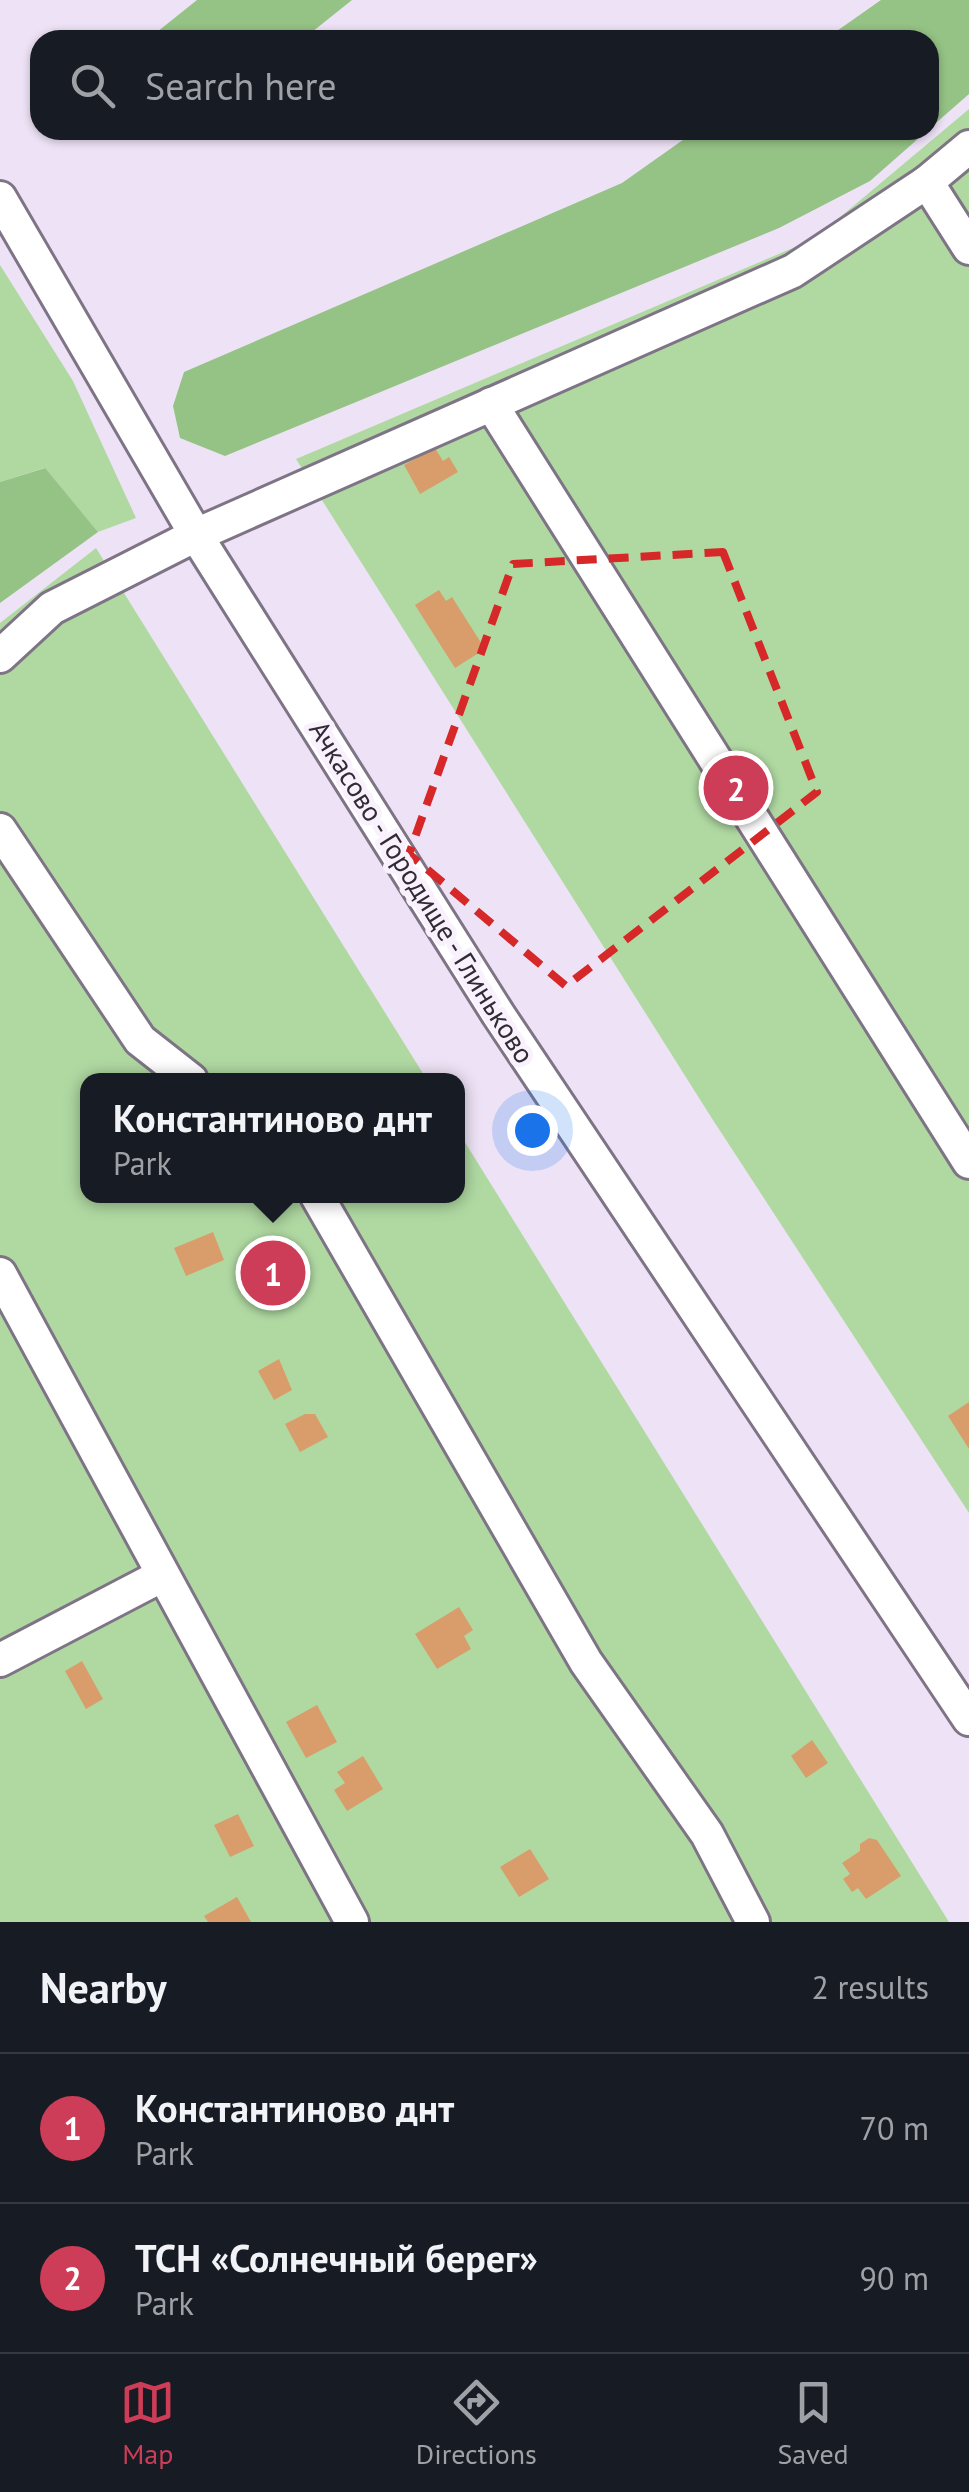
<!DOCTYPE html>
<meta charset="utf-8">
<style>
:root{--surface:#171b24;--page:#20242c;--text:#f1f3f6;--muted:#9ea1a6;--line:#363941;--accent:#cd3d57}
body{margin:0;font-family:"PT Sans",sans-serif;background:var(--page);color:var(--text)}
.you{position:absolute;left:532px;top:1130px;width:35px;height:35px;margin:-25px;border:8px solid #fff;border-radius:50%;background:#1a73e8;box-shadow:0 0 0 15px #1a73e833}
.badge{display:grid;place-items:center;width:65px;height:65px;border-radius:50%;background:var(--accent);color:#fff;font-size:32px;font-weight:700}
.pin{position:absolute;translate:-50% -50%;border:5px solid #fff;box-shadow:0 2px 10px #0006}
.popup{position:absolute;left:80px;top:1073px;width:385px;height:130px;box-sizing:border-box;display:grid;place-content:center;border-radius:20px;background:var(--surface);filter:drop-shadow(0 2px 8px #0005);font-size:32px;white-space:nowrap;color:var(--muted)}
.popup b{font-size:38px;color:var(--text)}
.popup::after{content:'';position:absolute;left:50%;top:100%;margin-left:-20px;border:20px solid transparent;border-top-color:var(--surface)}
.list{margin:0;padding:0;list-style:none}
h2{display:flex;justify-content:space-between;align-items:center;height:130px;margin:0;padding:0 40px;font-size:42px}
h2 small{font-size:32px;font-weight:400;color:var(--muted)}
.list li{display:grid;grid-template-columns:65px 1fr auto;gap:30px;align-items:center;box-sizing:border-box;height:150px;padding:0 40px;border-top:2px solid var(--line)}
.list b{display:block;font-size:38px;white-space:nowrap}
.list p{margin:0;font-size:32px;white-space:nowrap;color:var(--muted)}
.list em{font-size:32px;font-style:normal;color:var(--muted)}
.icon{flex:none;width:55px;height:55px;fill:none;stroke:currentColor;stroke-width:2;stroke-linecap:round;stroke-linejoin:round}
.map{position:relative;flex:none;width:969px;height:1922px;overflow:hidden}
.search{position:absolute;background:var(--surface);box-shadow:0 2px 8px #0004;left:30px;right:30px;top:30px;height:110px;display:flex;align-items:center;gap:25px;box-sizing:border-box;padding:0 35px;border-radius:30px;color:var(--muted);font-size:38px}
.sheet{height:430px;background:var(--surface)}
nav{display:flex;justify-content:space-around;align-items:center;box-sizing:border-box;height:140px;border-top:2px solid var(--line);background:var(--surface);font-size:28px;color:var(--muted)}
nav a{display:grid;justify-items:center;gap:5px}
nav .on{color:var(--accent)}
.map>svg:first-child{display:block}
.green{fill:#b0d9a2}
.forest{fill:#95c285}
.building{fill:#d89d6b}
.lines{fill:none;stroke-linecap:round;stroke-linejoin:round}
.minor-casing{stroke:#7e7485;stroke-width:38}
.minor{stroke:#fff;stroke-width:32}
.marked{fill:none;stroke:#d62828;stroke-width:8;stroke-dasharray:20 12;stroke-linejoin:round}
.labels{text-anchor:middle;stroke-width:10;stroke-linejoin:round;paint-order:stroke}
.street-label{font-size:28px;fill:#302c33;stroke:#f9f2fe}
</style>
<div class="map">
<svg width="969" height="1922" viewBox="0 0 969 1922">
<rect width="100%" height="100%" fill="#eee3f6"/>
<g class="green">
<polygon points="969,109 969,1513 711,1117 296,459 814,239"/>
<polygon points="0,265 73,381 136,518 98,532 44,468 0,482"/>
<polygon points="96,548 427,1080 88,1080 88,1196 458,1196 458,1131 949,1922 0,1922 0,623"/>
</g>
<g class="forest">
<polygon points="197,0 352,0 302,40 147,40"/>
<polygon points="881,0 969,0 969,94 929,129 929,40 824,40"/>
<polygon points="697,130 928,130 870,181 779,228 225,456 180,438 173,406 184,372 622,183"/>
<polygon points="45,468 98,532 0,603 0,482"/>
</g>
<g class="building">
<polygon points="435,448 443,461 449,457 458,472 420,494 404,465"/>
<polygon points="439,590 446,601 452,597 485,649 455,668 415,605"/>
<polygon points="213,1232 224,1260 186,1276 174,1248"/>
<polygon points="279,1359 292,1390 274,1400 258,1371"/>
<polygon points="969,1402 969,1449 948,1416"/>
<polygon points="305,1414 315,1414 328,1437 300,1452 285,1424"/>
<polygon points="459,1607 473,1630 464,1636 471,1649 437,1669 415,1634"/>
<polygon points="82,1661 103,1699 86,1709 65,1671"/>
<polygon points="317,1705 337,1742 306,1758 286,1722"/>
<polygon points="812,1740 828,1763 806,1778 791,1756"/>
<polygon points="363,1756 383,1789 347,1811 334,1790 345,1783 337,1772"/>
<polygon points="238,1814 254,1846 230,1857 214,1825"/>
<polygon points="869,1838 877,1840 901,1876 866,1899 858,1888 852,1892 843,1879 850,1874 842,1863 860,1851 860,1844"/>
<polygon points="530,1849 549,1879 519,1897 500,1867"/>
<polygon points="237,1897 251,1922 208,1922 204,1916"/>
</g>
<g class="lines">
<g class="minor-casing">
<g id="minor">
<polyline points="927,182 969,248"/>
<polyline points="0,198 196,535 498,1014 969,1719"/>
<polyline points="491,404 969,1162"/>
<polyline points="0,656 52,608 196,535 793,271 927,182 969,147"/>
<polyline points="0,830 140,1040 191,1080"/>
<polyline points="317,1196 586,1662 707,1834 753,1922"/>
<polyline points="0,1274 352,1922"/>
<polyline points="0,1660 161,1576"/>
</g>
</g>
<use href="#minor" class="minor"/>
</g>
<path class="marked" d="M723,552L817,792L566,986L409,854L513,564Z"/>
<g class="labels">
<g class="street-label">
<text transform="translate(422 892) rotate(58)" y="10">Ачкасово - Городище - Глиньково</text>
</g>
</g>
</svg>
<div class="you"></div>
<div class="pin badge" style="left:273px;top:1273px">1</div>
<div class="popup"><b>Константиново днт</b>Park</div>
<div class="pin badge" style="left:736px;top:788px">2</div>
<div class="search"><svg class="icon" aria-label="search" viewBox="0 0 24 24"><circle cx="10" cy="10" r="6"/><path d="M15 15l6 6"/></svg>Search here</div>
</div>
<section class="sheet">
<h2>Nearby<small>2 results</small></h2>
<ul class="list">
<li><span class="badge">1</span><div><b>Константиново днт</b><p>Park</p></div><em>70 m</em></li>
<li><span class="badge">2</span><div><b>ТСН «Солнечный берег»</b><p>Park</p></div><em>90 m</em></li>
</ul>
</section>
<nav>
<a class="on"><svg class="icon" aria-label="map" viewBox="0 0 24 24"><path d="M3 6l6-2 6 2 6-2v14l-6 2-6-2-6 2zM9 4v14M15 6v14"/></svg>Map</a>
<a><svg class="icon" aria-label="directions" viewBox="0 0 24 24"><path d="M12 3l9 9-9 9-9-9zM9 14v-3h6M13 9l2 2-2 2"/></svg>Directions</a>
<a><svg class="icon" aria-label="saved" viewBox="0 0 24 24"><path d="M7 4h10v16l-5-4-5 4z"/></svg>Saved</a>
</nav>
